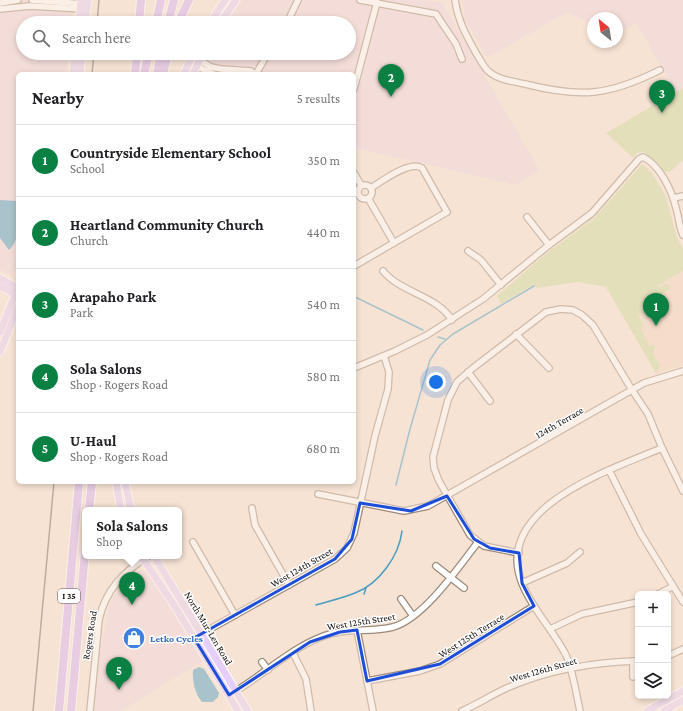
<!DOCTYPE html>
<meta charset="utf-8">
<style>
:root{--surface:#fff;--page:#f2f2f2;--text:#202124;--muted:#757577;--line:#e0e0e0;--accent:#0b8043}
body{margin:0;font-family:"Crimson Pro",serif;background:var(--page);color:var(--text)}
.controls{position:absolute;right:12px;bottom:12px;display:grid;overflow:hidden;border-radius:6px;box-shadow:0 2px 6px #0003}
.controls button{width:36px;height:36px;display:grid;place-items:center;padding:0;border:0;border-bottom:1px solid var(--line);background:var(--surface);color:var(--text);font:20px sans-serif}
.compass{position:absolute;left:587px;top:12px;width:36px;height:36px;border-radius:50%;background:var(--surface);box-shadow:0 2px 6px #0003;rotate:330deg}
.you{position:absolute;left:436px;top:382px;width:14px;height:14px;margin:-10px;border:3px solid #fff;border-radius:50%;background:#1a73e8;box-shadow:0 0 0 6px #1a73e833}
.badge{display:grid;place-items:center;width:26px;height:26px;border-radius:50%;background:var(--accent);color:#fff;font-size:13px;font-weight:700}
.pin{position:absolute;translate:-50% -33px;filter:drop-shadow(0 1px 2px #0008)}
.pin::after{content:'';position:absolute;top:21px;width:14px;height:12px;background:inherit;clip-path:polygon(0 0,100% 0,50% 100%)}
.popup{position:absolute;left:82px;top:507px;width:100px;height:52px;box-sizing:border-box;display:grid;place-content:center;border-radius:6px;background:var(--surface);filter:drop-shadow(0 1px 3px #0005);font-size:13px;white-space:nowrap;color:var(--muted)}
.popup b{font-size:15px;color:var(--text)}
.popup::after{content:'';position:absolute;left:50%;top:100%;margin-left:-8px;border:8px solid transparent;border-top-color:var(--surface)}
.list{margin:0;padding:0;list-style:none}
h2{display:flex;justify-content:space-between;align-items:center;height:52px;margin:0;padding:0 16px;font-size:17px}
h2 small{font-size:13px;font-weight:400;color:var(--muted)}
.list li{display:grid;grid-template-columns:26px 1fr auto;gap:12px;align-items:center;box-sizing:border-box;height:72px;padding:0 16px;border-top:1px solid var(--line)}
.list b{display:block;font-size:15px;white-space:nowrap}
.list p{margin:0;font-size:13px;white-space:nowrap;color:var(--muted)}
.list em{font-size:13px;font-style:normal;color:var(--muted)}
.icon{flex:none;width:22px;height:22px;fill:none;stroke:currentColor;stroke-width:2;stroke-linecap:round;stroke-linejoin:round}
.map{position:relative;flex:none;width:683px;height:711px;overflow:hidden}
.search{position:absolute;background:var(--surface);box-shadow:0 2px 6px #0003;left:16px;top:16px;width:340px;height:44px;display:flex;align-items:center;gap:10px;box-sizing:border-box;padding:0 14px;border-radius:22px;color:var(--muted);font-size:15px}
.panel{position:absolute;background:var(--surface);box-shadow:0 2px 6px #0003;left:16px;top:72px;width:340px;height:412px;border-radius:6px}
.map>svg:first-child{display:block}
.commercial{fill:#efd6df}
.built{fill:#f0d7c2}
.green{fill:#cbd99d}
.water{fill:#489cc2}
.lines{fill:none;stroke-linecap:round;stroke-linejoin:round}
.stream{stroke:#489cc2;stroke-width:1.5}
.minor-casing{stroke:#9c8a7b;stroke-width:8}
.major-casing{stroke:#fff;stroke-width:9}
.highway-casing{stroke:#fff;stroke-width:10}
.minor{stroke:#fff;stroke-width:5.5}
.major{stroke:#e5cff8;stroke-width:7}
.highway{stroke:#d4aff4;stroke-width:8}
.rail{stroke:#74685f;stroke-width:1.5}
.marked{fill:none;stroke:#1d4ed8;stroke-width:3;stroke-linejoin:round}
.labels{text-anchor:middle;stroke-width:3;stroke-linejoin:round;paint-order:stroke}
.shield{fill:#fff;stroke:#595451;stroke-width:1}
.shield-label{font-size:9px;font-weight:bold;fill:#120b07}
.street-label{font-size:10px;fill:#120b07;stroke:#fff}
.shop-label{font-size:10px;font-weight:bold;fill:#366cbe;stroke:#fff;text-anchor:start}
</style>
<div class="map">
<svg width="683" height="711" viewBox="0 0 683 711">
<rect width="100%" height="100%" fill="#f7e3d4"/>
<g class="commercial">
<polygon points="0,0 73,0 71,23 23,23 23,53 68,53 66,74 18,74 18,262 12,276 0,270"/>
<polygon points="242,0 423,0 442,2 540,171 515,185 354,148 354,74 201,74 199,69 208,53 349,53 349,23 225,23"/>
<polygon points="462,0 683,0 683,88 676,92 636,23 617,34 617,18 593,18 593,26 568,12 487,58 465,20"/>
<polygon points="140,570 148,572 203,661 121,711 92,711 95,681 109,604 118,590"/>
</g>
<polygon class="built" points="674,228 683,250 683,366 656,374 593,264"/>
<g class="green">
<polygon points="683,88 683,160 671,171 664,173 644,152 637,153 633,158 606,133"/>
<polygon points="641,162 592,220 548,250 496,295 552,246 586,223"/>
<polygon points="642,164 652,173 666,196 677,238 683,249 683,271 657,286 659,288 667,283 670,289 653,299 658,308 655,309 650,301 646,303 642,298 641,299 644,304 640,307 643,313 638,316 644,325 641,329 649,346 655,345 653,355 660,365 656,373 606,287 578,282 537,288 533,285 501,304 497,296 549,251 593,220"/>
</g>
<g class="water">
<path d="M0,200L18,201C18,217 22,238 9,250L0,238Z"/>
<path d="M199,667L204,669L219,693L218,697L213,702H202C195,694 192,681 193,670Z"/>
</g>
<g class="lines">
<g class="stream">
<polyline points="355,297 423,330"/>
<polyline points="438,337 445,339"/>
<polyline points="396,485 410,429 430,360 440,345 453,334 534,286"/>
<polyline points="134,572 137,575 135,577"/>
<polyline points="364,594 366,588"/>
<path d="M316,605C329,601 343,598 355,593C379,584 399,556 402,531"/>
</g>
<g class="minor-casing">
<g id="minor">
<polyline points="32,0 83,4"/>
<polyline points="360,0 436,14 456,44 462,59"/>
<path d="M455,0C458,21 466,35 476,53C480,59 483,66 488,71C498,80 512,81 525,84C581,98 608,96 660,70"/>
<polyline points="0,3 18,0"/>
<polyline points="0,9 30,6 83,9"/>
<polyline points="287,23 298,0"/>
<polyline points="192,56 211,67 221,69 251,71 254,74"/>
<polyline points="188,63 214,74"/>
<polyline points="256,74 268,53"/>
<polyline points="354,89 377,2"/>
<polyline points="354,173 361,185"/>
<circle cx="365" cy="192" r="7"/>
<polyline points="368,198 394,243"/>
<polyline points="674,198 683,196"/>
<polyline points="527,217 549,245"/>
<polyline points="468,251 481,260 501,285"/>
<path d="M354,266L447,212L422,168C410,160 382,181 371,188"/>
<path d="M383,271C401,293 436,295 452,320"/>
<polyline points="516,334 549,368"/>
<path d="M354,368L395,351L427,335L483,299L549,245L592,213L639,159L643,157C660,165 672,191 676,208C679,217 679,227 683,235"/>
<polyline points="468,372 490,401"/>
<polyline points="609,470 641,534 683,602"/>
<polyline points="318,494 404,511 428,506 644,383 683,371"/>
<polyline points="252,508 255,525 289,585"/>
<polyline points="193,542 235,615"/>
<polyline points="519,553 484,546 470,535 439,481 434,468 433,457 448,400 457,382 473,368 546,312 561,309 573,310 582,315 593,325 632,390 648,414 662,448 683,491"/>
<polyline points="436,566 464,588"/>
<polyline points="522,583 567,563 580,552"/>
<polyline points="658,594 672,587"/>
<polyline points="401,599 413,616"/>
<polyline points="550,629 582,614 638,602"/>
<polyline points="357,630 373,711"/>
<polyline points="194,638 335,559 347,548 354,533 375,436 388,389 389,372 384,356"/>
<polyline points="293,653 306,679 311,711"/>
<polyline points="668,656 683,649"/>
<polyline points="262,662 268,670"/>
<polyline points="633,677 633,661"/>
<polyline points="367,681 420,671 440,664 534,606"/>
<path d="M229,695C260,678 288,650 321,637C344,627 369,633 393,627C423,619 459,567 478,542"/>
<path d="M90,711L99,620C105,590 124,571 149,556"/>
<path d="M462,711C478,704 493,694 509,687C549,670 595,662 638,661"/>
<path d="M580,711C576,693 573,671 566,655C554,632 535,612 524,588C487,509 610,470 662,448"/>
</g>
</g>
<g class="major-casing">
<g id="major">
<polyline points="79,23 81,0"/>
<polyline points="85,23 88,0"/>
<polyline points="210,23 225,0"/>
<polyline points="220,23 236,0"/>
<polyline points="73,74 75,53"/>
<polyline points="80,74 82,53"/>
<polyline points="184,74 193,53"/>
<polyline points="193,74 203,53"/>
<polyline points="0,278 18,288"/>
<polyline points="0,286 18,296"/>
<polyline points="0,332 18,287"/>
<polyline points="0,352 18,307"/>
<polyline points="116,482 121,510"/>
<polyline points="125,482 131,510"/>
<polyline points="141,556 174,605 238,711"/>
<polyline points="154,556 248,711"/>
<polyline points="647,711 683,691"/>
<polyline points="664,711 683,700"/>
</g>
</g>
<g class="highway-casing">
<g id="highway">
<polyline points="139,23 141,0"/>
<polyline points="156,23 161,0"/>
<polyline points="168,23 174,0"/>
<polyline points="178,23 189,0"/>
<polyline points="135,74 137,53"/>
<polyline points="144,74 149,53"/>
<polyline points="157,74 161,53"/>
<polyline points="163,74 168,53"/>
<polyline points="89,510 92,482"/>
<polyline points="59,711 79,482"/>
<polyline points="71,711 85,553"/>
</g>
</g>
<use href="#minor" class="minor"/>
<use href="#major" class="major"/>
<use href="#highway" class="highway"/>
<g class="rail">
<polyline points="97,23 99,0"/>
<polyline points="92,74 94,53"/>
<polyline points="33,711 54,482"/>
</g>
</g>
<path d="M0 0H683V711H0ZM447,496L474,539L490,548L519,553L522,583L534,606L440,664L367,681L357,630L340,632L310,642L229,695L194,638L335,559L352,539L360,503L411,511Z" fill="#f7e3d4" fill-opacity=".55" fill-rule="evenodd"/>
<path class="marked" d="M447,496L474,539L490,548L519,553L522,583L534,606L440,664L367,681L357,630L340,632L310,642L229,695L194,638L335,559L352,539L360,503L411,511Z"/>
<defs>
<g id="shop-disc" transform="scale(1.15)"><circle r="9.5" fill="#3f7fe0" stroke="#fff"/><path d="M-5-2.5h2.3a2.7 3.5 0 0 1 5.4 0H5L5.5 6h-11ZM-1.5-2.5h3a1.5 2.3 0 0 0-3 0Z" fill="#fff"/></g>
</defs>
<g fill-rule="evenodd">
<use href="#shop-disc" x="134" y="638"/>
</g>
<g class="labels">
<rect class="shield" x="58" y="589" width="22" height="14" rx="3"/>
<g class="shield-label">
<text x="69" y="599">I 35</text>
</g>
<g class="street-label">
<text transform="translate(559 422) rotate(-30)" y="4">124th Terrace</text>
<text transform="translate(301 567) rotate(-30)" y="4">West 124th Street</text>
<text transform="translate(361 621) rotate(-9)" y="4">West 125th Street</text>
<text transform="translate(209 628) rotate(59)" y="4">North Mur-Len Road</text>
<text transform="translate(89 635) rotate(-81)" y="4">Rogers Road</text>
<text transform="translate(471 635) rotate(-32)" y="4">West 125th Terrace</text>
<text transform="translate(543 669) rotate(-16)" y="4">West 126th Street</text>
</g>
<g class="shop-label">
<text x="150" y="642">Letko Cycles</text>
</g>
</g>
</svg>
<div class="controls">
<button>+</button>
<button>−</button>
<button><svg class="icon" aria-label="layers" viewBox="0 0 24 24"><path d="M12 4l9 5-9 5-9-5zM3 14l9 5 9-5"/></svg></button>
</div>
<svg class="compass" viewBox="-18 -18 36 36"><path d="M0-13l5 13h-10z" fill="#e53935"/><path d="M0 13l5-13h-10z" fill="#757577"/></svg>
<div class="you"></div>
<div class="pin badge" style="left:656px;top:326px">1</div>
<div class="pin badge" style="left:391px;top:97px">2</div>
<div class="pin badge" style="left:662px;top:113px">3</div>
<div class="pin badge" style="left:132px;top:605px">4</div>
<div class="popup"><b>Sola Salons</b>Shop</div>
<div class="pin badge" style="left:119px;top:690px">5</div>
<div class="search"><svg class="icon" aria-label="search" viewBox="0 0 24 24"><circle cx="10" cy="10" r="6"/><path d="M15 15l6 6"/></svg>Search here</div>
<section class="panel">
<h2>Nearby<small>5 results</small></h2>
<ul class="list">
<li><span class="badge">1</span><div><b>Countryside Elementary School</b><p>School</p></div><em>350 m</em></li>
<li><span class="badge">2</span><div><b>Heartland Community Church</b><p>Church</p></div><em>440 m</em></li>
<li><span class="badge">3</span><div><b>Arapaho Park</b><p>Park</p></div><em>540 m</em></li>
<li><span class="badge">4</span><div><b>Sola Salons</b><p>Shop · Rogers Road</p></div><em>580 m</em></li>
<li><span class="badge">5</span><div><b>U-Haul</b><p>Shop · Rogers Road</p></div><em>680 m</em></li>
</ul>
</section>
</div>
